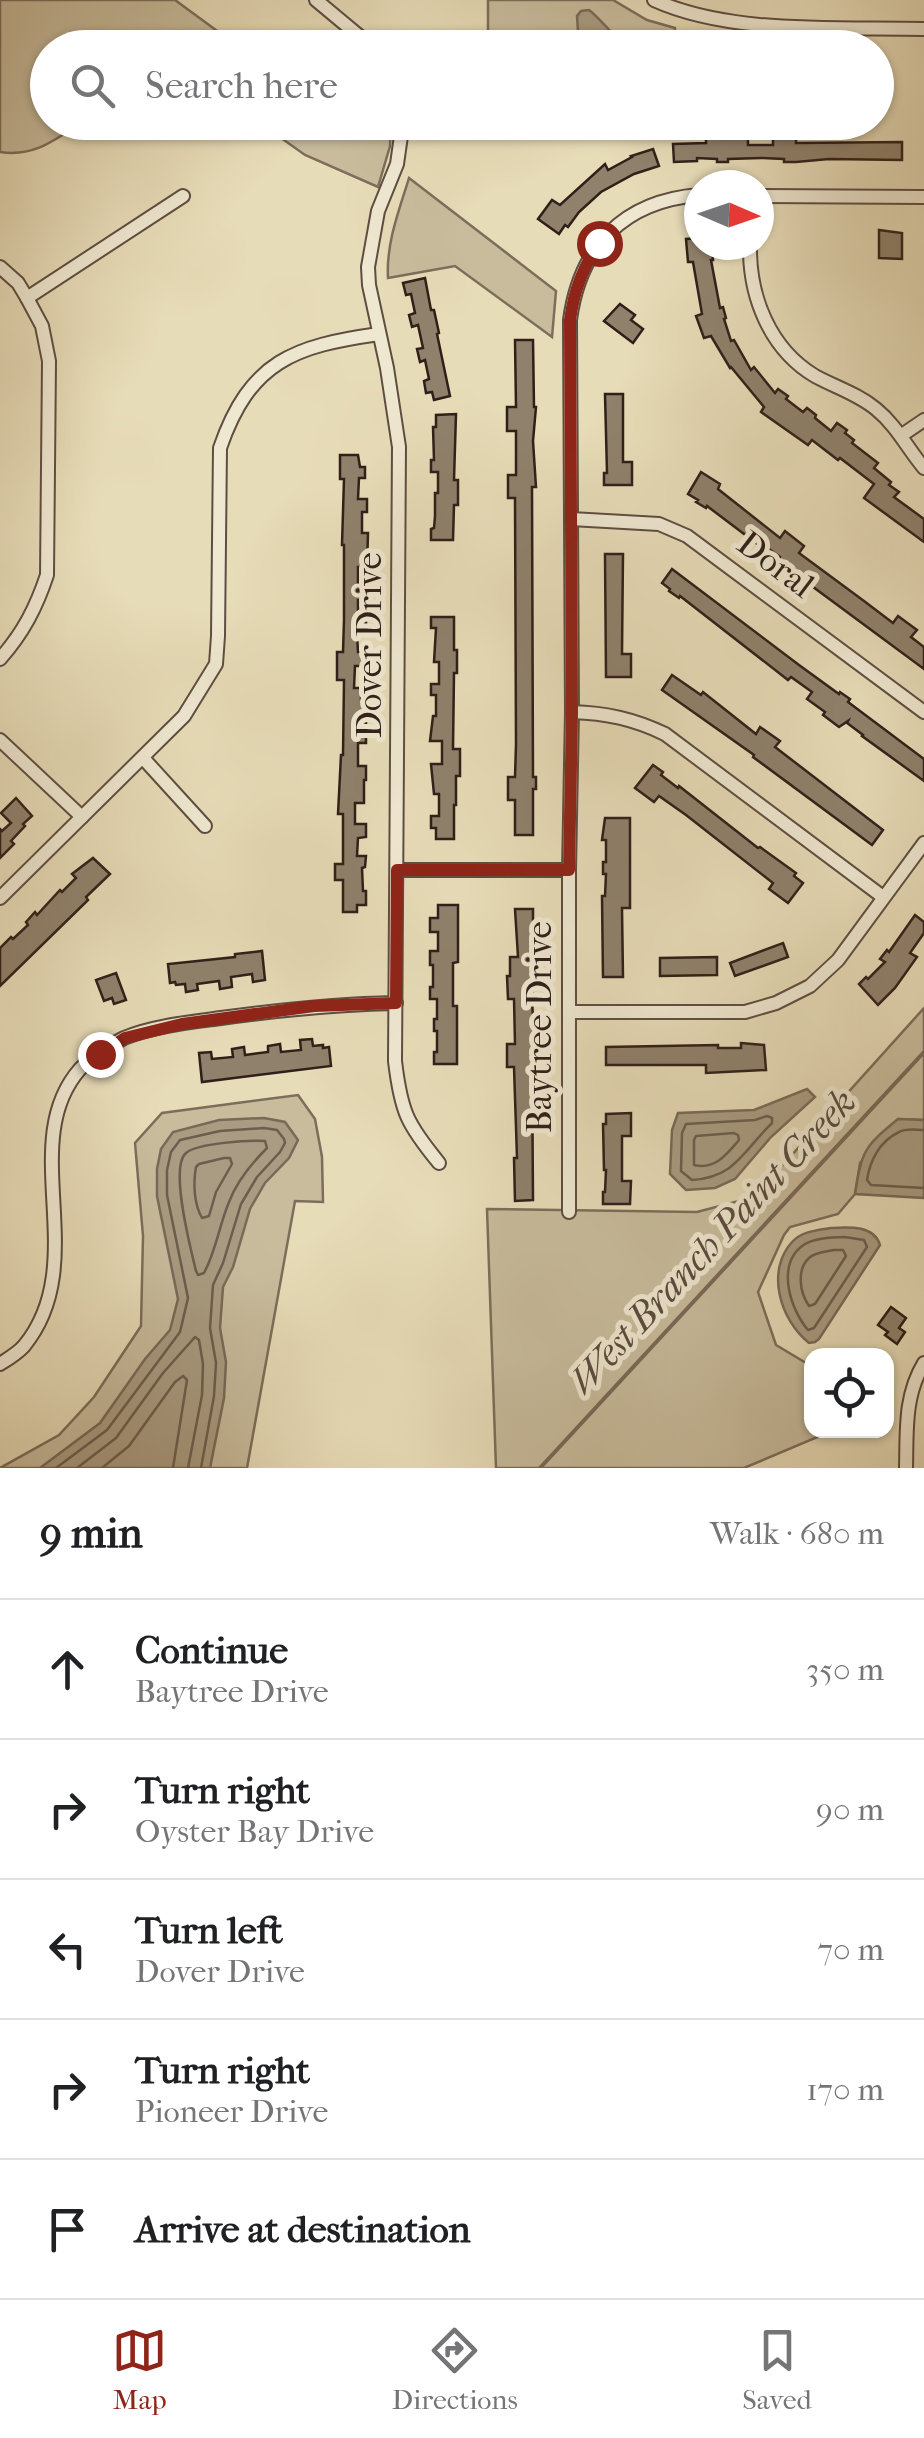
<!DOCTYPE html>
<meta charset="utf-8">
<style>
:root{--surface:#fff;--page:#f2f2f2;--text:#202124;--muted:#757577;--line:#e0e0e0;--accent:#8f2418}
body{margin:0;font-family:"IM FELL French Canon",serif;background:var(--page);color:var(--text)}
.controls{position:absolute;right:30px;bottom:30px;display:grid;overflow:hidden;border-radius:20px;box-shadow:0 2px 8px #0004}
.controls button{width:90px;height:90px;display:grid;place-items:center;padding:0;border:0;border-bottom:2px solid var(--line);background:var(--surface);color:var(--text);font:50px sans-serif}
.compass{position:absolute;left:684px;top:170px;width:90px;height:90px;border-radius:50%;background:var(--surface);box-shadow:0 2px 8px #0004;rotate:92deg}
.stop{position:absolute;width:30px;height:30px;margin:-22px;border:8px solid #8f2418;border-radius:50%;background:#fff}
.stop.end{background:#8f2418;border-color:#fff;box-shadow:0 2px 10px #0008}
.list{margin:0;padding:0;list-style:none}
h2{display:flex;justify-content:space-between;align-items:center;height:130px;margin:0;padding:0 40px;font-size:42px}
h2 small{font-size:32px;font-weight:400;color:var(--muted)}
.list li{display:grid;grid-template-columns:65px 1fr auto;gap:30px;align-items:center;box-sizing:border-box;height:140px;padding:0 40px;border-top:2px solid var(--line)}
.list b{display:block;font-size:38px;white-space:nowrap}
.list p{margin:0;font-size:32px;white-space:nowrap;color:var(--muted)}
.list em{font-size:32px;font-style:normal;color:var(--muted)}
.icon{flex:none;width:55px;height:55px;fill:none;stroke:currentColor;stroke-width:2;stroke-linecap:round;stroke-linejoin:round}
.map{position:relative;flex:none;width:924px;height:1468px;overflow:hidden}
.search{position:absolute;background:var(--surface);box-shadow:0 2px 8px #0004;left:30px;right:30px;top:30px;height:110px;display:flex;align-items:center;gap:25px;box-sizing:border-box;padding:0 35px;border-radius:55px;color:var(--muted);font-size:38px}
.sheet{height:830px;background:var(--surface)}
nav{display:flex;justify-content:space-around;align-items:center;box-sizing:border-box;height:140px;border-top:2px solid var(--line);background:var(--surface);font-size:28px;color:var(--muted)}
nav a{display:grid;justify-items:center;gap:5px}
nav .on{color:var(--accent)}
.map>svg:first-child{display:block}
.green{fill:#c8bc9d;stroke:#7c6e5b;stroke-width:2.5}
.water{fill:#a99c82;stroke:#796a58;stroke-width:2.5}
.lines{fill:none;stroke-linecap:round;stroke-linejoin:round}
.shore{stroke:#6c5e4e;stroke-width:2.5}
.stream{stroke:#796a58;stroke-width:4}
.building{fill:#8f816c;stroke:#301f19;stroke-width:2.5}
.street-casing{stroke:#5e4e41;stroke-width:16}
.street{stroke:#efe8d1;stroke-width:12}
.route{stroke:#8f2418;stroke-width:12}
.labels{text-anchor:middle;stroke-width:10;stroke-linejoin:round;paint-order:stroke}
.street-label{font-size:35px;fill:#301f19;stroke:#efe8d1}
.water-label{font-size:38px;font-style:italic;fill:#5a4b3e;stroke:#efe8d1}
</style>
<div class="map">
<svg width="924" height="1468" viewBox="0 0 924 1468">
<rect width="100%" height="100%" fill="#e7dcb8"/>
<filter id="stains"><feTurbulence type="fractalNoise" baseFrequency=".002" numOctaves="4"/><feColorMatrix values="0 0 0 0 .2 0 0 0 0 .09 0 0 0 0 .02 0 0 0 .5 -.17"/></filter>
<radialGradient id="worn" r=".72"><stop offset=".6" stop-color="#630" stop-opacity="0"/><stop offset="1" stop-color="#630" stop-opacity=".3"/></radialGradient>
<g class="green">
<path d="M0,0H175L239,47L48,48V122L81,123C53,141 34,157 0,152Z"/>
<polygon points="488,0 613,0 647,20 675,28 675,47 488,47"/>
<polygon points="260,123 391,123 390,146 378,187 305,155"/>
<path d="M409,178L556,291L552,337L455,266L388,278C386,243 399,211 409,178Z"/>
<polygon points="924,1008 924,1120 898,1119 860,1163 855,1194 838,1214 790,1227 784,1235 758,1292 776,1345 811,1366 812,1430 820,1431 820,1436 744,1468 496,1468 487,1209 697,1212 754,1197"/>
<polygon points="298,1095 315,1119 322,1157 323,1202 295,1201 247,1468 0,1468 59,1435 94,1397 141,1326 143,1236 135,1143 162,1113"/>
</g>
<g class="water">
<path d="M589,10C596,15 619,40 624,47H579L577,16L581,11Z"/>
<polygon points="807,1089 815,1097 771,1137 735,1179 715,1188 686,1190 670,1174 672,1130 678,1113 754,1110"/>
<polygon points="264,1118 285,1122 298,1140 289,1158 265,1183 250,1209 233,1267 223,1287 220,1328 226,1362 224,1398 210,1468 40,1468 100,1423 145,1359 170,1330 178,1299 157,1196 157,1169 161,1149 173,1132 219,1120"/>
<path d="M898,1119L924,1120V1198L855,1194C862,1150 864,1147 898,1119Z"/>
<path d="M831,1228C849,1227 874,1225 880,1245L819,1339L815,1342L809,1343C780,1320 765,1270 793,1241C803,1231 818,1230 831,1228Z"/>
</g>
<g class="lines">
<g class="shore">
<path d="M767,1116L772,1118V1123C743,1151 736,1177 692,1180L681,1171L682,1133L686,1124L755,1120Z"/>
<path d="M924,1130C916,1130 906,1128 899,1132C880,1141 870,1160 867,1180L871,1185L924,1188"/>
<path d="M734,1133L738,1135L739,1140C726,1155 715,1170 694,1165V1140L696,1136Z"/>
<path d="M265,1141L267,1148C251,1164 237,1181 229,1202C219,1226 216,1251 204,1273L198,1275L196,1271C191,1250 169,1167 186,1153C197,1143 250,1140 265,1141Z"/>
<path d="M224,1158H230L232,1164L216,1192L209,1216L202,1218C194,1204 193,1184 196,1167L199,1164Z"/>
<path d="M845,1237L864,1240L867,1247L814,1328L808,1330C790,1309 775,1263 805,1244C816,1238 832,1237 845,1237Z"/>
<path d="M834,1250H843L846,1256L815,1304L809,1306C800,1293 796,1270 809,1258C815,1252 826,1252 834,1250Z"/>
<polyline points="56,1468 107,1430 180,1332 188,1298 167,1195 167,1170 171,1152 180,1140 220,1131 264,1128 277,1130 284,1139 285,1143 280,1152 257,1177 241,1204 223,1263 213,1285 210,1328 216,1363 214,1396 201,1468"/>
<polyline points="77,1468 116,1438 163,1373 195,1337 199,1340 203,1364 202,1395 188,1468"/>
<polyline points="102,1468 129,1446 175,1382 183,1376 187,1380 173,1468"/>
</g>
<polyline class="stream" points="540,1468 924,1052"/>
</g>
<g class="building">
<polygon points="706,133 748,137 748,145 773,145 773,133 796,134 796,143 902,142 902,160 829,159 796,162 784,162 784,159 762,158 728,159 728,162 717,162 717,159 697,158 697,161 674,162 673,144 706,143"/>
<polygon points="653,149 659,166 634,174 601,192 579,212 568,227 565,225 559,234 538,219 552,200 560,205 605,164 608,170 632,157 631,156"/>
<polygon points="879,230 902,233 902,259 879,258"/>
<polygon points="699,238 699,245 712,245 713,260 711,260 720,308 723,307 726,318 724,319 731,341 734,340 751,370 754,367 775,393 778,389 788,396 786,399 803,412 807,408 816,415 815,418 831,431 837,423 847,430 845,433 854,440 852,443 878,463 874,468 891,482 889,485 899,492 894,497 924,519 924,542 864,498 874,484 840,458 838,460 812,440 808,445 761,412 764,407 731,367 730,368 711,336 704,338 696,316 702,314 693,262 688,262 686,239"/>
<polygon points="425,278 431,310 434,310 439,333 437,334 450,396 434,400 432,392 426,393 424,381 429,379 425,360 420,362 417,349 423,348 418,325 412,327 409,315 415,313 411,294 406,295 403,283"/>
<polygon points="620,304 635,315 631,320 643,329 633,343 604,321"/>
<polygon points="515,340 533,340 534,407 536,407 533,441 536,487 532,487 533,777 536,777 536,789 533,789 533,835 515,835 515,800 508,800 508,777 515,777 516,744 515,498 508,498 508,475 516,475 516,431 507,431 507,407 516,407"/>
<polygon points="605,394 623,394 623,462 632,462 632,485 604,485 604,473 607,473"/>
<polygon points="456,414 454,480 458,480 458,505 454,505 453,540 431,540 431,529 434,528 435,516 435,493 438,493 438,472 431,472 431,460 434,460 433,427 436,427 436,415"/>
<polygon points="340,455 358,455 360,467 365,467 365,478 359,478 358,499 367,499 367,512 362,512 362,533 368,533 367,567 358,567 358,587 367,587 367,600 358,600 358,620 366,620 366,634 357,633 358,652 367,652 367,666 355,666 354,688 361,688 361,699 369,699 369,712 366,712 366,743 358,743 358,766 366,766 366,780 364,780 364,803 355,803 355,824 366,824 366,837 358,838 357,856 366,856 365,867 362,868 363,891 366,891 366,905 357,905 357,912 343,912 343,880 335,880 335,864 343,864 343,814 338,814 341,755 343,755 344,680 337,680 337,652 343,652 344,620 344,545 342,545 344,479 340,479"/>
<polygon points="701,472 720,484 718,489 780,538 785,531 804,546 799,553 864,601 893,623 898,616 917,630 911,637 924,647 924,669 778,561 780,557 762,544 760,546 707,506 706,508 696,502 698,500 688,494"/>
<polygon points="605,554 623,554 622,654 631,654 631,677 606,677"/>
<polygon points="672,569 799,665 839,694 840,692 850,699 848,702 924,759 924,781 862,736 863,735 847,723 848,721 839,727 823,715 825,712 807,699 812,692 791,677 788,680 680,596 679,598 669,591 670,589 662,583"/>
<polygon points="431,617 454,617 454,650 457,650 457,673 454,673 453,749 460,749 460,776 456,776 456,805 454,805 454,839 436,839 436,828 431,828 431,816 439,816 439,794 434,794 431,764 442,764 442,741 430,741 433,716 436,716 436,695 431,695 431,684 439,684 439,662 434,662 436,628 431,628"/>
<polygon points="672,675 701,695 703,692 756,734 760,727 780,741 775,747 883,830 872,845 753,757 754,755 662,690"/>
<polygon points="653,765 663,772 661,775 678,788 679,786 758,848 760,847 796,873 794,876 803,883 788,903 769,889 773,883 686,815 659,796 654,802 635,788"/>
<polygon points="16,798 32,816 23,824 25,826 11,841 14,844 0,858 0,829 2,831 11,823 1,813"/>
<polygon points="605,818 630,818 630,908 622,908 623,977 603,977 602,896 605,896 606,874 603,874 603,862 606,862 606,840 602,840"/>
<polygon points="93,858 110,874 86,897 88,900 0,986 0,948 11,937 13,939 28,925 26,922 35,912 37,915 60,890 62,892 76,878 72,874"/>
<polygon points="438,905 458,905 458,962 453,963 453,1006 457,1006 457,1064 434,1064 434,1052 437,1052 437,1031 434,1031 434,1019 437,1019 437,999 430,999 430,987 433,987 433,965 430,965 430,951 438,951 438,932 430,932 430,918 438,918"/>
<polygon points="515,909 533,909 533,975 535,975 532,999 535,1055 532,1055 533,1200 515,1201 514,1158 517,1158 514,1067 507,1067 507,1044 515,1044 514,999 508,999 507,976 510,976 510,957 518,957"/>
<polygon points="915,915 924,922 924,933 910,953 917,957 895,988 878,1005 859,984 866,977 868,979 885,962 880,959 887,950 889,952"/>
<polygon points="783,943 788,957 735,976 730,963"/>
<polygon points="262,951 265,980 253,982 252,974 231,977 232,987 220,989 219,981 197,984 198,990 186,992 185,984 176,985 175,982 170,983 168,964 235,957 235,954"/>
<polygon points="717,957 717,975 660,976 660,958"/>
<polygon points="116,973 126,1000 114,1004 112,998 104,1001 96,980"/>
<polygon points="312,1039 313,1046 323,1045 323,1048 329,1047 331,1066 202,1082 199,1053 211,1052 212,1059 233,1057 232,1049 244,1047 245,1055 268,1052 268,1046 280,1044 281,1052 301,1050 300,1040"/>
<polygon points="741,1043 764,1045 766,1070 706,1073 706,1065 606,1065 606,1047 718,1045 718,1048 741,1048"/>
<polygon points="631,1113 631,1136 622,1136 622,1181 631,1181 630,1204 603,1204 603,1192 605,1192 606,1170 604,1170 603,1124 606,1124 606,1114"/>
<polygon points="891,1307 906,1318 899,1328 905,1332 897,1344 885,1335 888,1332 878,1325"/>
</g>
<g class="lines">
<g class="street-casing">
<g id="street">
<polyline points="316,0 364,40 369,48"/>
<path d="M654,0C731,35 839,27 924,29"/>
<path d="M400,122L401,136L397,164L378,211L368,267L369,285L387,368L399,447L395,1061C401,1112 407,1124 439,1163"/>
<polyline points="759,196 924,197"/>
<path d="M750,245C749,297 770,349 815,376C835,387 858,394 876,409C897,426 907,448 924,468"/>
<path d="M0,267L18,283L27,298L42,326L49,361L47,575C36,608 23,633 0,659"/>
<polyline points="27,298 183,196"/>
<polyline points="902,435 924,420"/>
<polyline points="571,519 659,524 687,536 924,712"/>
<path d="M572,712C606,713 634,719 665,734L883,897"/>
<polyline points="0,740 82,817"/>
<polyline points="143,758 205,826"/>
<polyline points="397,870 569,870"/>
<path d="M0,898L184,716L216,664L218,636L220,448C250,361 294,346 379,334"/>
<polyline points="569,1012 745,1012 776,1003 810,986 838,960 924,843"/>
<path d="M569,1212V870L572,712L570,320C580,246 624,201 699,195"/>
<path d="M0,1364C8,1359 18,1353 24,1346C93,1262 15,1143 80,1069C91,1057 110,1045 124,1038C152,1026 191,1022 221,1018C279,1010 337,1004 396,1003"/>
<path d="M906,1468C907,1431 904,1396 924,1363"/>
</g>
</g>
<use href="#street" class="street"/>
</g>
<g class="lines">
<path class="route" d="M100,1054L125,1038L182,1024L314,1006L396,1003L397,870H569L572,712L570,320C574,290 583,268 599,243"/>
</g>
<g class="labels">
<g class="street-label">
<text transform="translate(776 564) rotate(37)" y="12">Doral</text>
<text transform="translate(369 645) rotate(-90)" y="12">Dover Drive</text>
<text transform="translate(539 1027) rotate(-90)" y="12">Baytree Drive</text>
</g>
<g class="water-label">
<text transform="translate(712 1241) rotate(-47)" y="13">West Branch Paint Creek</text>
</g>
</g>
<rect width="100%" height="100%" filter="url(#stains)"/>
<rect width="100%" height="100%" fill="url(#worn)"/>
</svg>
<div class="controls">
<button><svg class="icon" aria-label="locate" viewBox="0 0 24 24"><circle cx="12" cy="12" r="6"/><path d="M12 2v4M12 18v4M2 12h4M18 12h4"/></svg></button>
</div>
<svg class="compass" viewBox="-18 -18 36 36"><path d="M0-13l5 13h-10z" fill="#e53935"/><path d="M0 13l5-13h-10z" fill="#757577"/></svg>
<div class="stop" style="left:599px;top:243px"></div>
<div class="stop end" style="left:100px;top:1054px"></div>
<div class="search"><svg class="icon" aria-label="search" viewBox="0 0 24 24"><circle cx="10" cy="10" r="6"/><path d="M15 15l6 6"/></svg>Search here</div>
</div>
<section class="sheet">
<h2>9 min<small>Walk · 680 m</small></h2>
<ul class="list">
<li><svg class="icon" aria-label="ahead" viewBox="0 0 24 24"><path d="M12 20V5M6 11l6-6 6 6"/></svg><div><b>Continue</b><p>Baytree Drive</p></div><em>350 m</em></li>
<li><svg class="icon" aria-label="right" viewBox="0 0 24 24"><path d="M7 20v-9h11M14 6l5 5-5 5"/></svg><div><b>Turn right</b><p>Oyster Bay Drive</p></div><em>90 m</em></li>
<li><svg class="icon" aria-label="left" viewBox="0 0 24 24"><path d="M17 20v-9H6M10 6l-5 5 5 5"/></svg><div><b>Turn left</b><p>Dover Drive</p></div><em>70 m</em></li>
<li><svg class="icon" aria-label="right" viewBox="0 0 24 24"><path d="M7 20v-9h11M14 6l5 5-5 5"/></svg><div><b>Turn right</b><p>Pioneer Drive</p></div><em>170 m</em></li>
<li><svg class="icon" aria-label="arrive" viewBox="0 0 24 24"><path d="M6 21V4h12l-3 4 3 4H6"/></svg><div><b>Arrive at destination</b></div></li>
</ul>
</section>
<nav>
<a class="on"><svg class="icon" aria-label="map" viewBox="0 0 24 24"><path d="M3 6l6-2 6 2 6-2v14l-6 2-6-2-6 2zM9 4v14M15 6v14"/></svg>Map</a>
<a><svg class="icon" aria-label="directions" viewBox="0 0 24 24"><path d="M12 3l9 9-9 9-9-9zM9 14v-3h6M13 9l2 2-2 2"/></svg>Directions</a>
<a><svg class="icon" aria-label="saved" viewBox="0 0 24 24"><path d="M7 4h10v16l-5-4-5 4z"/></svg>Saved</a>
</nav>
